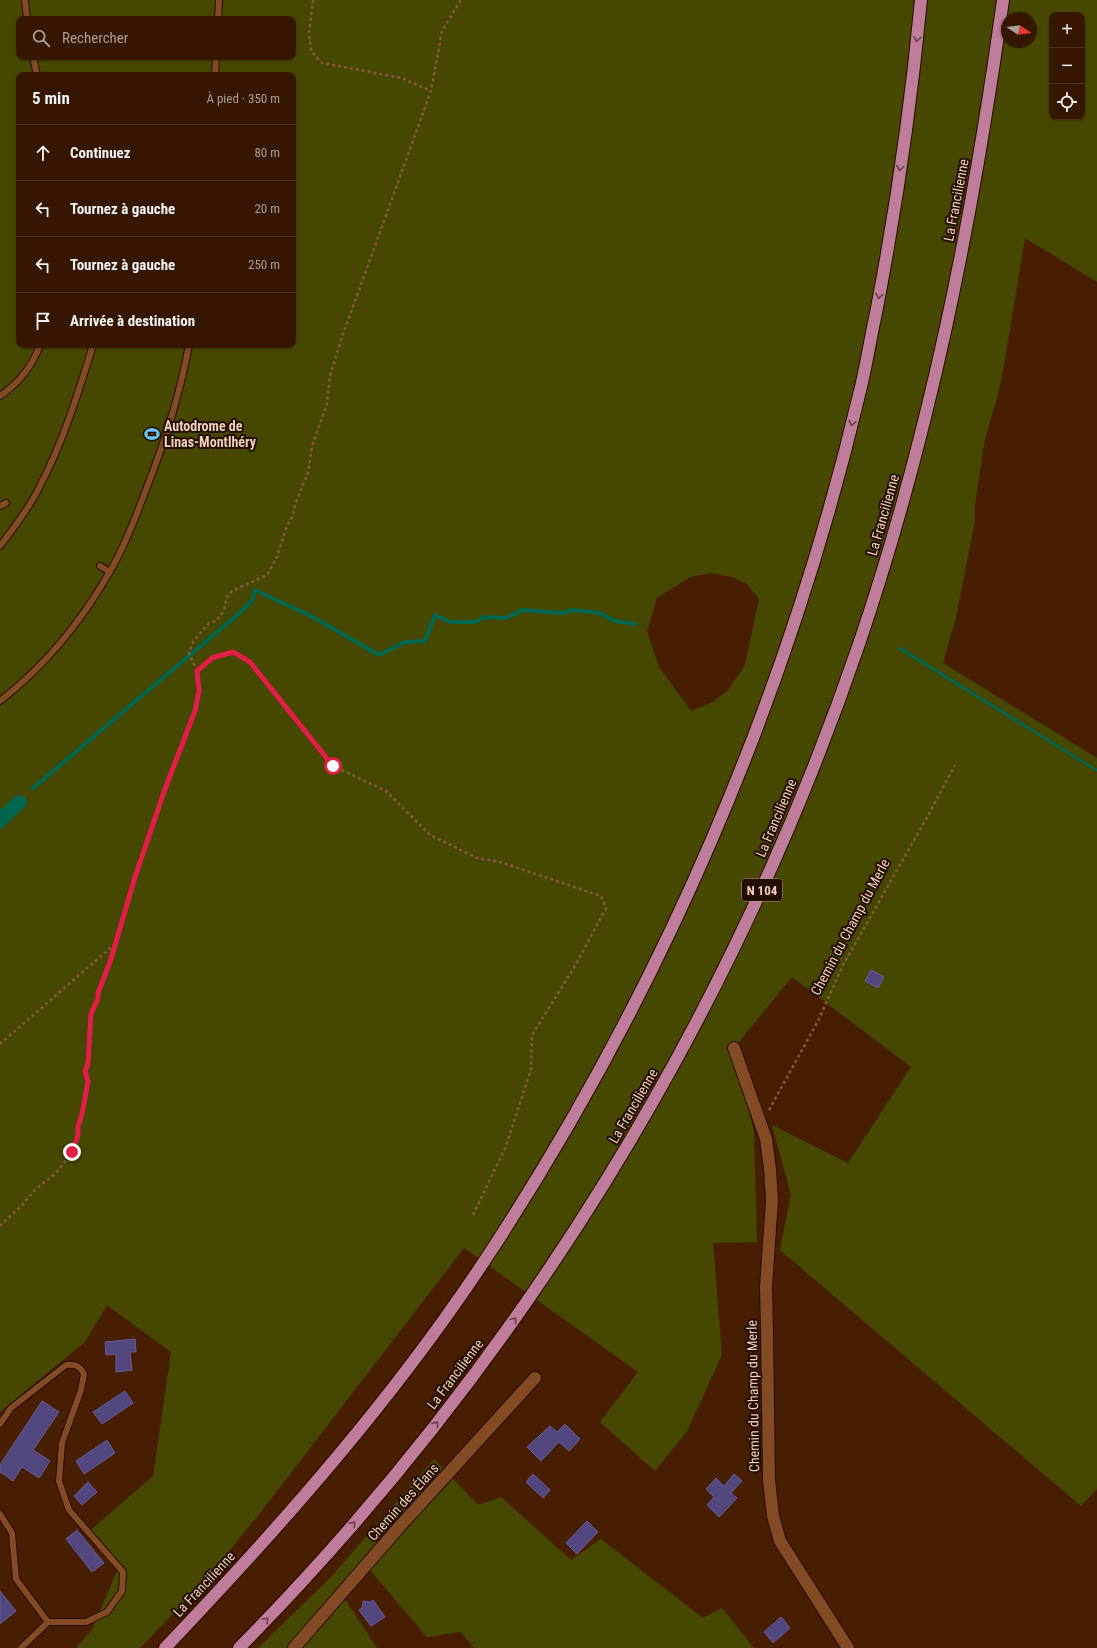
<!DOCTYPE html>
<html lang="fr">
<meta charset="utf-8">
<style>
:root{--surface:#351601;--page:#3d1f0b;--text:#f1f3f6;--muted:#aa9f99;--line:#4f3523}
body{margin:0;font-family:"Roboto Condensed",sans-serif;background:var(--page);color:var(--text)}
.controls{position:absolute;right:12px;top:12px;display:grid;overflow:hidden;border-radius:8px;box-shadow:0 1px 3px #0004}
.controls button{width:36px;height:36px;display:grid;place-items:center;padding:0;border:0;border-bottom:1px solid var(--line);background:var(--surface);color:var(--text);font:20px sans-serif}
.compass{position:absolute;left:1001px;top:12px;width:36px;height:36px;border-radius:50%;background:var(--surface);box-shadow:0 1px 3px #0004;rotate:103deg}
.stop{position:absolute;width:12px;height:12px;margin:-9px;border:3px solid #e11d48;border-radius:50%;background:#fff}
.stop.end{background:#e11d48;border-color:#fff;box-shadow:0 1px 4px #0008}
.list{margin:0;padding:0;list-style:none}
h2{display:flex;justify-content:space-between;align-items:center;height:52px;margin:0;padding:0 16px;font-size:17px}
h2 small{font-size:13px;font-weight:400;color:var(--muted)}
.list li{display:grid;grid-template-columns:26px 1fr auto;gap:12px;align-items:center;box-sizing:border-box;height:56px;padding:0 16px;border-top:1px solid var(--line)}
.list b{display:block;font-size:15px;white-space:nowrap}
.list em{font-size:13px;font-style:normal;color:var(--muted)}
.icon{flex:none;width:22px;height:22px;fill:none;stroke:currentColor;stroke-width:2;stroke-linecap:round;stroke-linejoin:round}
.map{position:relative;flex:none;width:1097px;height:1648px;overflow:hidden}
.search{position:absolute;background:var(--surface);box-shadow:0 1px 3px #0004;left:16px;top:16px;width:280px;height:44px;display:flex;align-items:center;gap:10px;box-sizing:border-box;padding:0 14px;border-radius:8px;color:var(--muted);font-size:15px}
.panel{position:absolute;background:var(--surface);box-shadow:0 1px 3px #0004;left:16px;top:72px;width:280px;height:276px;border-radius:8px}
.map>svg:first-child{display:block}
.green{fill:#464802;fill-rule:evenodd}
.water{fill:#006650}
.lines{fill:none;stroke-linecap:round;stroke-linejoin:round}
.stream{stroke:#006650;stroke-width:4}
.building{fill:#534780;stroke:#695d98}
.lane-casing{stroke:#260a00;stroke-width:8}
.street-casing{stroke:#260a00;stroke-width:14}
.highway-casing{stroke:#260a00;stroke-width:14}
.path{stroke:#815b41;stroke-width:2.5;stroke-dasharray:3 3;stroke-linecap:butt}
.lane{stroke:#824a25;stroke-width:6}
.street{stroke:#824a25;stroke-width:12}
.highway{stroke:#bf7d9b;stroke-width:12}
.oneway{stroke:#693f46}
.route{stroke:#e11d48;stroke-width:5}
.labels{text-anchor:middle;stroke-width:4;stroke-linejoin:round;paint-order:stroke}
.shield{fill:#230d01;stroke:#b29584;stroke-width:1}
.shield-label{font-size:13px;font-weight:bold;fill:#f0cfbc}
.street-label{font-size:14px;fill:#f0cfbc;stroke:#230d01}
.poi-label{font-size:14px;font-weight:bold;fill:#f0cfbc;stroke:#230d01;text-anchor:start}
</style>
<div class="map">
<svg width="1097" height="1648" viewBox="0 0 1097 1648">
<rect width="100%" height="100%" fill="#471e01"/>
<g class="green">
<path d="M0,0H1097V282L1025,238L1003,371L998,394L985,439L975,504V521L956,617L943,663L1097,758V1489L1081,1506L780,1250L791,1195L772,1125L848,1163L911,1067L792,977L734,1048L754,1132L757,1242L713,1243L722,1355L687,1431L655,1471L600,1422L638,1372L464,1248L267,1504L205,1581L140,1648H76L92,1630L119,1566L91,1530L153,1476L171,1352L107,1305L85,1342L0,1412ZM1052,15H1082V117H1052ZM1007,18H1031V42H1007ZM19,19H293V57H19ZM19,75H293V345H19ZM712,573L732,577L747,584L759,599L745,665L728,690L713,702L691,711L659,667L647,631L657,598L690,577Z"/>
<polygon points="434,1459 478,1505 501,1497 571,1560 601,1539 703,1618 722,1608 754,1648 474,1648 461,1632 427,1637 363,1562 339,1590 377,1648 258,1648 330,1578"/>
</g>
<g class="water">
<polygon points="899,646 1097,769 1097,772 898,649"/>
<polygon points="20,795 26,798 27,803 25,807 0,830 0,810 16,796"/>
</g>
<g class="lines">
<polyline class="stream" points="33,788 236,616 252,601 255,590 313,617 379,655 405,642 425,641 435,615 450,622 475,622 484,617 506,618 522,610 562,613 573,610 600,613 615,621 635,624"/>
</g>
<g class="building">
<polygon points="871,970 884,977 878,988 865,981"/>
<polygon points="135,1339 136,1352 130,1352 132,1370 116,1372 116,1354 106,1355 105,1342"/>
<polygon points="125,1391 133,1403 102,1424 93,1412"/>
<polygon points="42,1401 59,1412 33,1450 50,1461 39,1478 22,1467 13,1481 0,1472 0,1465"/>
<polygon points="565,1424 580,1439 569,1451 559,1442 541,1461 527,1447 550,1426 557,1432"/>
<polygon points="107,1440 115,1453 84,1474 76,1461"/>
<polygon points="533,1474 550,1490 543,1498 526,1482"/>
<polygon points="734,1474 742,1481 731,1493 737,1498 719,1517 707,1505 714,1497 706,1489 716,1478 724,1486"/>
<polygon points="88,1482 97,1492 82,1505 74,1496"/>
<polygon points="587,1521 598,1532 577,1554 566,1543"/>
<polygon points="77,1530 104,1563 92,1572 66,1539"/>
<polygon points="0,1591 16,1611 0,1624"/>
<polygon points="373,1600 385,1617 371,1626 359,1610 362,1608 363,1601 370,1602"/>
<polygon points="781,1617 790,1628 773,1643 764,1632"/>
</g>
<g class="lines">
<g class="lane-casing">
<g id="lane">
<polyline points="25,0 27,19"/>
<polyline points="218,19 219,0"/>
<polyline points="33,57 37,75"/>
<polyline points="215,75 216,57"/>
<path d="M0,396C19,383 32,367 40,345"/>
<polyline points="0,506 6,503"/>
<path d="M0,546C14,528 29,508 39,488C63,442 78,394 93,345"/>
<polyline points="100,566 110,572"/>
<path d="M0,701C45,666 81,622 109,573C125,546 136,516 147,487C165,441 180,394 189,345"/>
<path d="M0,1424L11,1408L66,1365C76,1364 80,1366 84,1374L81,1390L62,1443L59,1481L69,1510L123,1572L122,1591L107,1612L86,1622H48L21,1648"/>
<polyline points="0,1514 12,1533 16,1579 48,1622"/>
</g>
</g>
<g class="street-casing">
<g id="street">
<polyline points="734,1048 766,1139 770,1169 772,1200 766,1287 767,1331 769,1480 773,1516 780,1541 848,1648"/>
<polyline points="294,1648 401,1525 535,1378"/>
</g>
</g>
<g class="highway-casing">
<g id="highway">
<path d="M165,1648C282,1525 396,1396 489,1254C661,992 787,699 859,395C866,368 870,340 876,313C896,210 911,105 921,0"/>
<path d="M239,1648C519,1364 730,1022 859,644C930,435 973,218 1003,0"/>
</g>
</g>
<g class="path">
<polyline points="313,0 309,34 311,51 322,63 402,78 431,91"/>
<polyline points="197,671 212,658 233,652 250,662 333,766 386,791 430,835 477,858 500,862 601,896 606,908 575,966 532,1035 531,1069 506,1146 473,1215"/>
<polyline points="0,1044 116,943"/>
<polyline points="769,1110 818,1021 843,965 930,812 955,765"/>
<polyline points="0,1226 19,1208 37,1188 56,1173 72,1152 78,1135 78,1126 82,1114 88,1081 85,1071 88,1064 91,1014 98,998 98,993 111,959 135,877 165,789 195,711 199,691 197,671 189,653 193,642 209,623 216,621 221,615 225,607 226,599 232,591 267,575 277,557 287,526 292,517 297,499 308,473 312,446 327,404 330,376 342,337 431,91 442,31 461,0"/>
</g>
<use href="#lane" class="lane"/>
<use href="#street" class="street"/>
<use href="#highway" class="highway"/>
</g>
<defs><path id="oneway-chevron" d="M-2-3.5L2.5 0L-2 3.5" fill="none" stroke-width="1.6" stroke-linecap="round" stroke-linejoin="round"/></defs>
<g class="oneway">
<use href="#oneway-chevron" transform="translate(917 39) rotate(97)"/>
<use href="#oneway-chevron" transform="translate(900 168) rotate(98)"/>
<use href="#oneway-chevron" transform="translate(879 296) rotate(101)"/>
<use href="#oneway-chevron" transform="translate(852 423) rotate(104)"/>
<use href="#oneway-chevron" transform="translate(514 1320) rotate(-54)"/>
<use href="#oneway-chevron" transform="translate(436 1424) rotate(-51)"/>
<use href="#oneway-chevron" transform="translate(353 1524) rotate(-49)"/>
<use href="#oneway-chevron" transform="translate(266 1620) rotate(-45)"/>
</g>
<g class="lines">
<polyline class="route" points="72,1152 78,1135 78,1126 82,1114 88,1082 85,1071 88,1064 91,1014 98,998 98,993 111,959 135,877 165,789 195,711 199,691 197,671 212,658 233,652 250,662 333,766"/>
</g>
<defs>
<g id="stadium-bare" transform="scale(1.2)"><path d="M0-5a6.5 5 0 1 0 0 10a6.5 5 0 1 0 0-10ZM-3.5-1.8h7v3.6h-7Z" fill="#68c4f0" stroke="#230d01" stroke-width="2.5" paint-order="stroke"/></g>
</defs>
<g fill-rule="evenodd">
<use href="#stadium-bare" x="152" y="434"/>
</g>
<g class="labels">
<rect class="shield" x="742" y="879" width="40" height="22" rx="3"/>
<g class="shield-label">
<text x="762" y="895">N 104</text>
</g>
<g class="street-label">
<text transform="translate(956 200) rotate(-79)" y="5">La Francilienne</text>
<text transform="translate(883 515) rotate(-74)" y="5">La Francilienne</text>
<text transform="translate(776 818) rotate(-67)" y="5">La Francilienne</text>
<text transform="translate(850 927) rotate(-62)" y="5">Chemin du Champ du Merle</text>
<text transform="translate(633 1106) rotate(-60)" y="5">La Francilienne</text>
<text transform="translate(455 1374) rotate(-53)" y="5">La Francilienne</text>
<text transform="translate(753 1396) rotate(-91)" y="5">Chemin du Champ du Merle</text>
<text transform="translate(403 1502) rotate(-48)" y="5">Chemin des Élans</text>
<text transform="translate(204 1584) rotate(-47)" y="5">La Francilienne</text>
</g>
<g class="poi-label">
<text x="164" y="431">Autodrome de<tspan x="164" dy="16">Linas-Montlhéry</tspan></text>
</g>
</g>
</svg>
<div class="controls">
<button>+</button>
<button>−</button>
<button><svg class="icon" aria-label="locate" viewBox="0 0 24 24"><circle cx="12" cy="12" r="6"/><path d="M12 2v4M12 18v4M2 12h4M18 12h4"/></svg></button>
</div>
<svg class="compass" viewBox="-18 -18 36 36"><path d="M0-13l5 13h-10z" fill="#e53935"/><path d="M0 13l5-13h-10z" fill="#aa9f99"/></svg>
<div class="stop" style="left:333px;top:766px"></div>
<div class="stop end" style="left:72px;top:1152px"></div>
<div class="search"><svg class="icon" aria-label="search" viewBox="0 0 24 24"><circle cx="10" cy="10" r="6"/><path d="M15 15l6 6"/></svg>Rechercher</div>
<section class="panel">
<h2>5 min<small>À pied · 350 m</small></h2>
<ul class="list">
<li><svg class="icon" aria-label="ahead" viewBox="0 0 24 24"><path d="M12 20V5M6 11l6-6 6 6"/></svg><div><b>Continuez</b></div><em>80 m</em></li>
<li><svg class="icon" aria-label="left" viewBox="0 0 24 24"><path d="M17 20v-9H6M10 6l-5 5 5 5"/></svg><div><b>Tournez à gauche</b></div><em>20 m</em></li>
<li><svg class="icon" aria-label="left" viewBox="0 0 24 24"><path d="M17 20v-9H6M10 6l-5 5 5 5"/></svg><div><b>Tournez à gauche</b></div><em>250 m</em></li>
<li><svg class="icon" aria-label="arrive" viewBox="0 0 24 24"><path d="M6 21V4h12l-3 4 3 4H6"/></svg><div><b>Arrivée à destination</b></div></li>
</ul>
</section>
</div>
